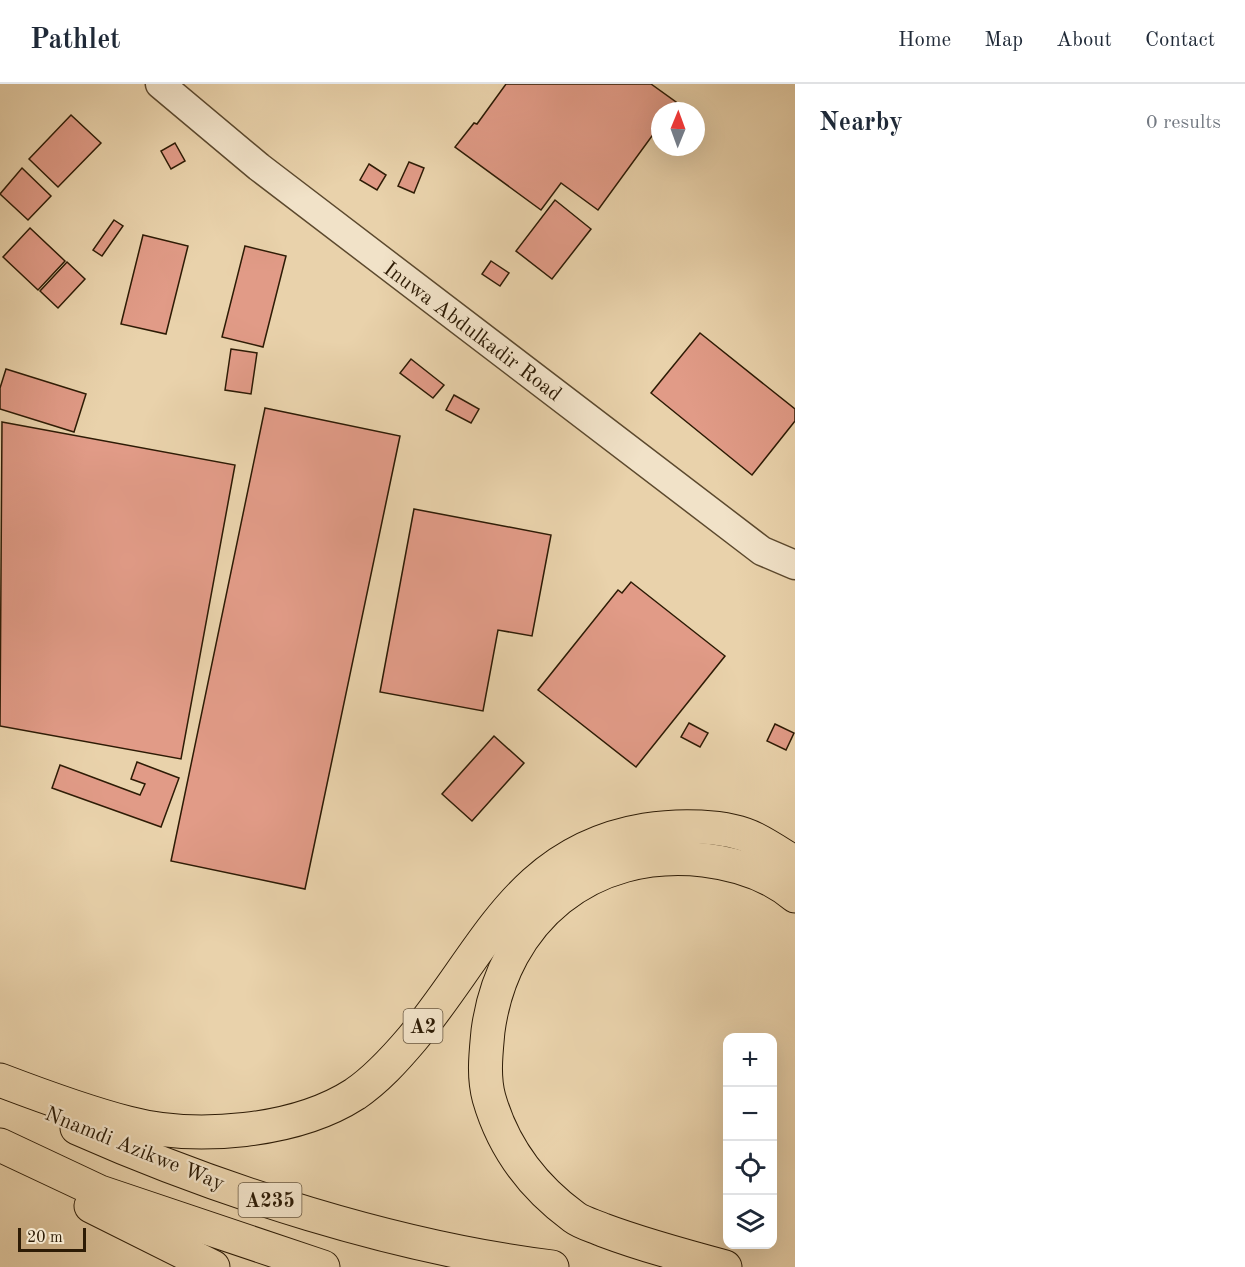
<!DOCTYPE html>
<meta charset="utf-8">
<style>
:root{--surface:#fff;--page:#f6f6f7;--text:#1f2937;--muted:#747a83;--line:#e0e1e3}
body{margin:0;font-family:"Old Standard TT",serif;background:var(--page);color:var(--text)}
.controls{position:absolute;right:18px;bottom:18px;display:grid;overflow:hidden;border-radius:12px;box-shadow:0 6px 24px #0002}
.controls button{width:54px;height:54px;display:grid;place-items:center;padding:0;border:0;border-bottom:2px solid var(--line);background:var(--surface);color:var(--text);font:30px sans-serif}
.compass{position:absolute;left:651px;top:18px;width:54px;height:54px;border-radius:50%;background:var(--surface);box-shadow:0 6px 24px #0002;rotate:1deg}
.scale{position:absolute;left:18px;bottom:15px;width:68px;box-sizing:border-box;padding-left:6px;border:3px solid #2d1b05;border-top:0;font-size:16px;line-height:21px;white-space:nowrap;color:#2d1b05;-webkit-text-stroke:4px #f1e2c8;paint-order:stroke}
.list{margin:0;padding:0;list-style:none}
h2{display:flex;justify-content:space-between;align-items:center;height:78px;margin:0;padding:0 24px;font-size:26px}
h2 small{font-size:20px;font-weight:400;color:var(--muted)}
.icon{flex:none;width:33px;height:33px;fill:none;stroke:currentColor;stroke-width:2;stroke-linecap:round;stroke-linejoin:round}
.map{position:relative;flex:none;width:795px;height:1183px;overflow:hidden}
header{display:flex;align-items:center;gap:36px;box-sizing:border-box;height:84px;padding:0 30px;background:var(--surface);border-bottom:2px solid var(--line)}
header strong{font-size:28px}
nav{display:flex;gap:33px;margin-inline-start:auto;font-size:21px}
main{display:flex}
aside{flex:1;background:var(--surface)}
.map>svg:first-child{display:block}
.building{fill:#e19b87;stroke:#2d1b05;stroke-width:1.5}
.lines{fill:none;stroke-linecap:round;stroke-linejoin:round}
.minor-casing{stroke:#5c492e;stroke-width:31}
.highway-casing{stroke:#2d1b05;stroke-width:35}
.minor{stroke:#f1e2c8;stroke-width:28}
.highway{stroke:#e9d2ab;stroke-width:33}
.labels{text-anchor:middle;stroke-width:4.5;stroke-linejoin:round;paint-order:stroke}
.shield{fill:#f1e2c8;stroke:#685740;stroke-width:1.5}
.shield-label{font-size:20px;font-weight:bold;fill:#2d1b05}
.street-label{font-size:21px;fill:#2d1b05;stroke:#f1e2c8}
</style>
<header>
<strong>Pathlet</strong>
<nav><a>Home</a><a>Map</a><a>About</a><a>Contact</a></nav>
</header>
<main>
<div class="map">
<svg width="795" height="1183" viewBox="0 0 795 1183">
<rect width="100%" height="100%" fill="#e9d2ab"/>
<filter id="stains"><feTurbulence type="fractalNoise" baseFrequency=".00333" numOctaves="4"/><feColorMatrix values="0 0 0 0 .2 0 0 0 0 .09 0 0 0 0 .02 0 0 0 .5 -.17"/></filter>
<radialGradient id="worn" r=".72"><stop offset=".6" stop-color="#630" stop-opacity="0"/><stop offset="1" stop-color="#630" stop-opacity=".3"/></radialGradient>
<g class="building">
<polygon points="506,0 651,0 676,18 670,27 660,27 660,41 598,126 561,99 541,126 455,63 474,39 477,40"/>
<polygon points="71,31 101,59 58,103 29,75"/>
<polygon points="175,59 185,77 171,85 161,67"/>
<polygon points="409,78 424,84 414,109 398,102"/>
<polygon points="369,80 386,91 377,106 360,96"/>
<polygon points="22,84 51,112 28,136 0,110"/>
<polygon points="555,116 591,145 552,195 516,167"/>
<polygon points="114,136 123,142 102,172 93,166"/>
<polygon points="30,144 65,177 38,206 3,173"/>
<polygon points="143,151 188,162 166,250 121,240"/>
<polygon points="245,162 286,172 263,263 222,253"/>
<polygon points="491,177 509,189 500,202 482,190"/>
<polygon points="67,178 85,195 58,224 40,207"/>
<polygon points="700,249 795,325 795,337 752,391 651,309"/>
<polygon points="231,265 257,269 251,310 225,306"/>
<polygon points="411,275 444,301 433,314 400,289"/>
<polygon points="6,285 86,310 74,348 0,325 0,304"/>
<polygon points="454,311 479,325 471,339 446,326"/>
<polygon points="265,324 400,352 305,805 171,777"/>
<polygon points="2,338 235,381 181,675 0,642"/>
<polygon points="414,425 551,451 532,552 498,546 483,627 380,608"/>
<polygon points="631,498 725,572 636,683 538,606 618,506 622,509"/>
<polygon points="689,639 708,649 700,663 681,653"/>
<polygon points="775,640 794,649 786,666 767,657"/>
<polygon points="494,652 524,679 472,737 442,710"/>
<polygon points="137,678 179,694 161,743 52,704 60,681 140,711 145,700 131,695"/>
</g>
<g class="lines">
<g class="minor-casing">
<polyline id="minor" points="160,0 259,83 762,467 795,481"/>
</g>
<g class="highway-casing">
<g id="highway">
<path d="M0,996C42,1012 85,1028 128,1039C196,1057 296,1048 355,1010C377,995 395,975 412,955C485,868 518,767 645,746C676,741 726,740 755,755C769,762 782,771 795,779"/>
<path d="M77,1044C219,1107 397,1164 552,1183"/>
<polyline points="0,1061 100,1108 323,1183"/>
<polyline points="91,1122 213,1183"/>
<path d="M725,1183C684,1172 643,1161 603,1146C594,1142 582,1139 574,1133C533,1103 503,1063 489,1014C483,992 486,969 488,947C503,835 591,763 704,776C737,780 769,790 795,812"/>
</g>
</g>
<use href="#minor" class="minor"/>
<use href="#highway" class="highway"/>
</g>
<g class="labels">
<g class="shield">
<rect x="403.5" y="925" width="39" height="34" rx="4.5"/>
<rect x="238.5" y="1099" width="63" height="34" rx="4.5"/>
</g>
<g class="shield-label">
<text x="423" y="949">A2</text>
<text x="270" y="1123">A235</text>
</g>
<g class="street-label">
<text transform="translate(473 247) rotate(37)" y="7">Inuwa Abdulkadir Road</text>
<text transform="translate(135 1064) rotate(22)" y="7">Nnamdi Azikwe Way</text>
</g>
</g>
<rect width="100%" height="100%" filter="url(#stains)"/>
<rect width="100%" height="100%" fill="url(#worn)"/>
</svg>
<div class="controls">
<button>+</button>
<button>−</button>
<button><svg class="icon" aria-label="locate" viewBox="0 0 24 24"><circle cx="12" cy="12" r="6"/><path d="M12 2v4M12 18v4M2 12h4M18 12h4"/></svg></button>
<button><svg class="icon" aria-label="layers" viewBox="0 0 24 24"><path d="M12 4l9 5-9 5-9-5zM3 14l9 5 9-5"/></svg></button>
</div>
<svg class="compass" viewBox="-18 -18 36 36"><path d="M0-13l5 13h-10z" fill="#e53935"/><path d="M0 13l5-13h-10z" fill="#747a83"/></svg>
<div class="scale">20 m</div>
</div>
<aside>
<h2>Nearby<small>0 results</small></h2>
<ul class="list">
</ul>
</aside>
</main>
